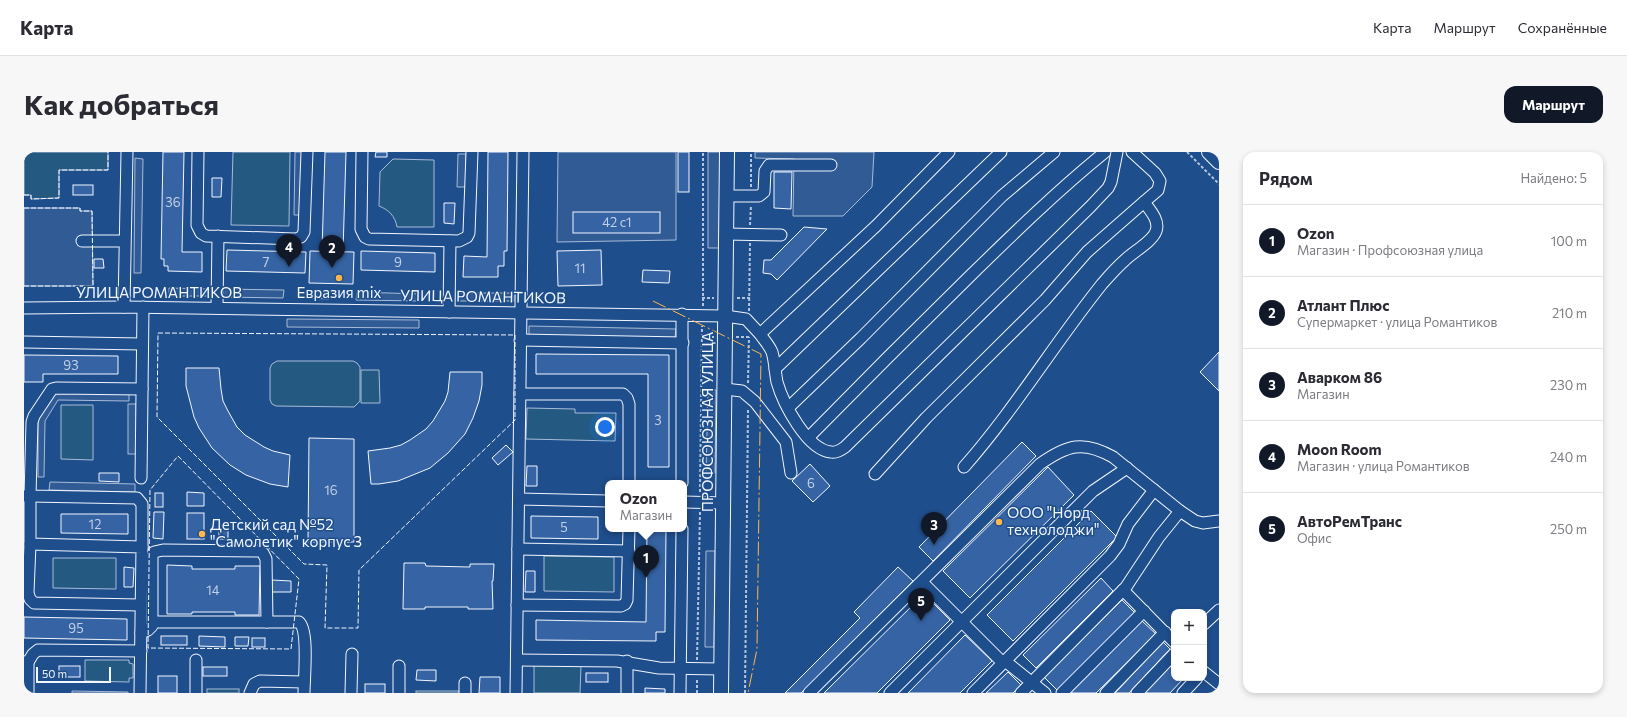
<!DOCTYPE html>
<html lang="ru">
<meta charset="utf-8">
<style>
:root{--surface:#fff;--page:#f7f7f7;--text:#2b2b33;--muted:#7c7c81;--line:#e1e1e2;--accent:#111827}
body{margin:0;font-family:Commissioner,sans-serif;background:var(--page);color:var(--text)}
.controls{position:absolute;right:12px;bottom:12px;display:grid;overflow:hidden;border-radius:8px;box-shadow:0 2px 6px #0003}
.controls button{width:36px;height:36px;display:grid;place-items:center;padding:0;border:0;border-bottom:1px solid var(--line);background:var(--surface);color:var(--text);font:20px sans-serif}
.scale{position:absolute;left:12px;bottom:10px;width:75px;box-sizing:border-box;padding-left:4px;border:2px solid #f2f6ff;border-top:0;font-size:11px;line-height:14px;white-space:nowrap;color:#f2f6ff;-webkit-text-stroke:3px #1f4e8c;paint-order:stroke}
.you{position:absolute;left:581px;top:275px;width:14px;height:14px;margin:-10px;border:3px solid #fff;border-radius:50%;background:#1a73e8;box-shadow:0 0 0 6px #1a73e833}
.badge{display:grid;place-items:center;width:26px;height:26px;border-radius:50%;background:var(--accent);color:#fff;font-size:13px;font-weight:700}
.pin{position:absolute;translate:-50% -33px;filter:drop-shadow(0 1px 2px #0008)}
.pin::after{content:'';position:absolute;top:21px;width:14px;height:12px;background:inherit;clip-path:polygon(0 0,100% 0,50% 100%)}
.popup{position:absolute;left:581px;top:328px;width:82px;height:52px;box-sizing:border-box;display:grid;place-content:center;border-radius:8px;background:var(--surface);filter:drop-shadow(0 1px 3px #0005);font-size:13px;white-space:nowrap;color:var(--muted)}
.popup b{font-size:15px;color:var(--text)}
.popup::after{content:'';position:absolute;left:50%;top:100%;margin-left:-8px;border:8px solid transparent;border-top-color:var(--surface)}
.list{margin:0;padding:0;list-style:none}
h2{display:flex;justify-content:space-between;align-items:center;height:52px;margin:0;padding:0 16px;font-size:17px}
h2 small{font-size:13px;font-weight:400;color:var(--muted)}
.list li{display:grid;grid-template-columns:26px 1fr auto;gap:12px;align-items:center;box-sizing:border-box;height:72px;padding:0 16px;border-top:1px solid var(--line)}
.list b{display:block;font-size:15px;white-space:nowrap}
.list p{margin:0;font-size:13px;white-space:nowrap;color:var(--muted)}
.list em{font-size:13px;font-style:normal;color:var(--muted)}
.map{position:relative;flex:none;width:1195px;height:541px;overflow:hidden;border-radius:12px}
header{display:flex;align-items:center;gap:24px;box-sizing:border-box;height:56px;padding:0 20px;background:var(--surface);border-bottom:1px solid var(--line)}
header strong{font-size:19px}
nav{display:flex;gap:22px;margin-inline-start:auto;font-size:14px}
.intro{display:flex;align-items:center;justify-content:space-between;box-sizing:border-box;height:96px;padding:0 24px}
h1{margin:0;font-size:28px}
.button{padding:10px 18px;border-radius:12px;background:var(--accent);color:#fff;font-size:14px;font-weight:700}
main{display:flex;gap:24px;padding:0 24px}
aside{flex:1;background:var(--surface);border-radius:12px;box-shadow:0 2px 6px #0003}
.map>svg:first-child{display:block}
.green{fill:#245a82;stroke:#a8bbd7}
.parking{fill:#305b95;stroke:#a8bbd7}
.building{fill:#3563a3;stroke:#f2f6ff}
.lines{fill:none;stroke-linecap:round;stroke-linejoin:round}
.minor-casing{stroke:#f2f6ff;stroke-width:13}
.major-casing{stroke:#f2f6ff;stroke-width:16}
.path{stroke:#b3c4dc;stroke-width:2;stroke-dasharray:3 2;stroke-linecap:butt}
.minor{stroke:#1f4e8c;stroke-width:11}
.major{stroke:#1f4e8c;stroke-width:14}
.fence{stroke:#f2f6ff;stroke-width:1;stroke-dasharray:5 2;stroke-linecap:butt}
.power{stroke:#ffb74d;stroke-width:1;stroke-dasharray:14 3 2 3;stroke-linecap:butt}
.poi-dot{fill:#ffb74d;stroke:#1f4e8c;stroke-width:1.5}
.labels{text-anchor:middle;stroke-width:3;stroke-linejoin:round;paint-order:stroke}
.number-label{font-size:13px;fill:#c3d1e8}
.street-label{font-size:15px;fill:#f2f6ff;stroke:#1f4e8c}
.poi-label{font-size:15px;fill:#f2f6ff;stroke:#1f4e8c;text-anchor:start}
</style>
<header>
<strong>Карта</strong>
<nav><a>Карта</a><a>Маршрут</a><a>Сохранённые</a></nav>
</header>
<div class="intro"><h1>Как добраться</h1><a class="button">Маршрут</a></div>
<main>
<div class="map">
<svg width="1195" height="541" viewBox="0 0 1195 541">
<rect width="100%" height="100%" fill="#1f4e8c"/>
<g class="green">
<polygon points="0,0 84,0 84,18 35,18 35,46 7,47 7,43 0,43"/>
<polygon points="209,0 266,0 265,74 207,73"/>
<path d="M369,7L410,8V75H373C371,64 365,58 355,54L356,20Z"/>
<polygon points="253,209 329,209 333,211 336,215 336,249 330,255 252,254 248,252 246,248 246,216 248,212"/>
<polygon points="337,218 355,218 356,251 337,251"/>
<polygon points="37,253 69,253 69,308 37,307"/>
<polygon points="503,256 551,257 551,261 592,261 591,289 502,287"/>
<polygon points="520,404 590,405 590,440 520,439"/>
<polygon points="29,406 92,406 92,437 29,436"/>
<polygon points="61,508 105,508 105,511 109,512 109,526 105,526 105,530 61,529"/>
<polygon points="510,513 557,514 556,541 510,541"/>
<rect x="183" y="537" width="32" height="4"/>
<rect x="392" y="539" width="43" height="2"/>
</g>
<g class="parking">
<polygon points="271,0 278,0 278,63 270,63"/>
<polygon points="534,0 652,0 652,88 533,90"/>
<polygon points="684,0 696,0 695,96 684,96"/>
<polygon points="731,0 850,0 848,35 819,64 769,64 770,7 731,6"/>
<polygon points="434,2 442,2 442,35 433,35"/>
<polygon points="111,6 119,7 117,121 110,121"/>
<polygon points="0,56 56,56 56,59 68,59 69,134 0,134"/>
<polygon points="145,136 184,137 184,144 145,144"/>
<polygon points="198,137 260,138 259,146 198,145"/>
<polygon points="282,139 305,140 305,147 282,146"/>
<polygon points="333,140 396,142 396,149 332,148"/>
<rect x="432" y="141" width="58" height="8"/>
<polygon points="263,167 395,168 395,176 263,175"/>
<polygon points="505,174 652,177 651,186 505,183"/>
<polygon points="684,238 692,238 691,321 682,321"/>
<polygon points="31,241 105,242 105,249 34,248 21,269 20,325 14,325 14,268"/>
<rect x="104" y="252" width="8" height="50"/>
<polygon points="26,330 111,332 111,340 25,338"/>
<polygon points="682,399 691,399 690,495 681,495"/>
<polygon points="48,539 104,540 104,541 48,541"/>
</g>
<g class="building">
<polygon points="139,0 160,0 158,100 178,100 178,120 144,119 144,114 140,114 140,107 137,107"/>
<polygon points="301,0 322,0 319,100 298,99"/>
<polygon points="352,0 363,0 363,5 351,5"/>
<polygon points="464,0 484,0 483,99 480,99 480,114 474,114 474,125 439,125 440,104 463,105"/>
<rect x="654" y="0" width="11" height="40"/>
<polygon points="750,20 768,20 767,57 750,56"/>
<polygon points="188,26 198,26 197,45 188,45"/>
<rect x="49" y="33" width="20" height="10"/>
<polygon points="420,51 431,51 430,72 420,71"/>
<rect x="549" y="60" width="87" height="21"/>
<polygon points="780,75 803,77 753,128 747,122 739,121 740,108 747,108"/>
<polygon points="203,98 282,100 281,121 202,119"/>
<polygon points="577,98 578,133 534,134 533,99"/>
<polygon points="286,99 330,100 329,132 285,131"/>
<polygon points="337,99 411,101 411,120 337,118"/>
<polygon points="70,107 79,107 80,116 70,116"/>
<polygon points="619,118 646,119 645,131 618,130"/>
<polygon points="1195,200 1195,239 1176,220"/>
<polygon points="512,202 645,203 645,315 624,315 624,222 512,222"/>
<polygon points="0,203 94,204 94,222 19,222 19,230 0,230"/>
<polygon points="162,216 195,216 197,237 199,249 204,259 213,275 221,283 240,295 249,299 266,303 264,335 246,332 222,323 206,313 188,296 175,276 170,265 162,234"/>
<polygon points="426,220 458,220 458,233 455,249 449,266 441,282 424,301 406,316 374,329 355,332 347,332 344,299 366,296 377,293 386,288 402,277 409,269 421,249 424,240"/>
<polygon points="285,286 330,287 330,390 284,390"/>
<polygon points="998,290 1012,304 909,409 895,395"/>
<polygon points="482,293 489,300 474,313 468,306"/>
<polygon points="786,312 806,334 789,350 768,329"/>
<polygon points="503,314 513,314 513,334 502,334"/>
<polygon points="1024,315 1050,343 946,446 919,419"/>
<polygon points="75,321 95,321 95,330 75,329"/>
<polygon points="163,340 180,341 180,354 163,354"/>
<rect x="131" y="341" width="8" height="14"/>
<polygon points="1067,359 1093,385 989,489 963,463"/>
<polygon points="130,360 140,360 139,387 129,386"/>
<rect x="163" y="361" width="17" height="26"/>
<polygon points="37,362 104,362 104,382 37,381"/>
<polygon points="507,364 574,365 574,387 507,386"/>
<rect x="195" y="373" width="9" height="14"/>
<polygon points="623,377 642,377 641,480 632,480 632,489 512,488 512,468 622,470"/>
<polygon points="380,411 401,411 402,414 446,415 446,412 470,412 469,429 468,429 469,457 444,457 444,455 401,455 401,457 379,457"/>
<polygon points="143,413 168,414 168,417 211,417 211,414 236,414 235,463 211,463 211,460 168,460 168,462 143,462"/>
<polygon points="100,415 110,416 109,435 100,435"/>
<polygon points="874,415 889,429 777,541 761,541 836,466 830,460"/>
<polygon points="502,419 511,419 511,440 501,440"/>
<polygon points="1077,426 1089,439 1012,516 999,503"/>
<polygon points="248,428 267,429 267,440 248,440"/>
<polygon points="900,442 926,468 853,541 800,541"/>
<polygon points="1098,448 1111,461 1033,538 1020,525"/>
<polygon points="0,465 103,467 103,488 0,486"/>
<polygon points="1118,469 1132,482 1072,541 1046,541"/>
<polygon points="941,483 968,509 936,541 884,541"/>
<rect x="137" y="484" width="26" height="9"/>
<polygon points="175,484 201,485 201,495 175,494"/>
<polygon points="211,485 225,485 224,494 211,494"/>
<rect x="228" y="486" width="13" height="9"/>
<polygon points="1139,490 1146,497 1105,541 1091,541"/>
<polygon points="1150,510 1150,526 1160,526 1146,541 1120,541"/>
<rect x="35" y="514" width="21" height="11"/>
<rect x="179" y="515" width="24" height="9"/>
<polygon points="393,518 412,518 412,529 392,528"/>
<polygon points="984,520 997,533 989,541 962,541"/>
<rect x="562" y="521" width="22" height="9"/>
<rect x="134" y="524" width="19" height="17"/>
<polygon points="456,525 476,525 476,541 455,541"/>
<rect x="341" y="532" width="20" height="9"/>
<polygon points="621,536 641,537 641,541 621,541"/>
</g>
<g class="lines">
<g class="minor-casing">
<g id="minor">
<polyline points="174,0 173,73 177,81 182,84 272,87 277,85 280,80 283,0"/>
<polyline points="338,0 337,77 341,85 345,87 435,89 443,85 445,81 448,0"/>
<path d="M925,0L852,74L736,182C740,188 745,193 748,200C751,210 751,220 753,230C759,251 783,298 807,300C812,301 817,298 821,295L1066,55L1084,36L1087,30L1093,0"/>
<polyline points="703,44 735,44 740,40 741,19 745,13 807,13"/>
<polyline points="702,82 757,83"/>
<polyline points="58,89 100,89"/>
<polyline points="100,155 103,0"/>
<polyline points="0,156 100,155 701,164 722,167 736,182"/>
<polyline points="193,156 194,84"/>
<polyline points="425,160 426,89"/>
<polyline points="496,188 659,191"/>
<polyline points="0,190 118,192"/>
<polyline points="751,217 977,0"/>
<polyline points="118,237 32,236 28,237 10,264 8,270 6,344 113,346 118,352 118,395"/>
<polyline points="701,237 718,239 731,250 762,290 767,321"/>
<polyline points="496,242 599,242 603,246 605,252 605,331"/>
<polyline points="764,256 837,186 978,44 1030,0"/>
<path d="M784,286C837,232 891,178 945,125C989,82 1033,39 1081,0"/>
<path d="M940,315C991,257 1030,192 1078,132C1085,124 1093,115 1101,108C1109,100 1129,89 1132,79C1136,69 1126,58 1120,50L1134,38L1136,29L1131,21L1108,0"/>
<polyline points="851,322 902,266 1021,148 1063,100 1120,50"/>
<polyline points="117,326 119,155"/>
<polyline points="658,331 658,162"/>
<polyline points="0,344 6,344 6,392 118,395 116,541"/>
<polyline points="495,347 584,349"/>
<polyline points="660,350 700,351"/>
<polyline points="6,392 4,441 6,447 10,451 116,453"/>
<polyline points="494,397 605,399"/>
<polyline points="898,430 979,511"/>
<polyline points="1099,438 1150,490"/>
<polyline points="493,453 597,454 601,452 603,448 605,377"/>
<path d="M128,470H275C285,478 280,527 280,541"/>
<polyline points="1180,472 1195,458"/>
<polyline points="117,481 124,478 128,474 128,404 130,400 139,398 236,399 239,401 242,407 243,470"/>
<polyline points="493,508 593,509 635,516 697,517"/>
<polyline points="981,509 1021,541"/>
<polyline points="0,510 4,510 4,541"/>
<polyline points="4,510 9,502 14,498 117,499"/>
<polyline points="1180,520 1195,532"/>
<polyline points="172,541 172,508"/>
<polyline points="226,541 230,532 236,529 280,530"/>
<polyline points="327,541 328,502"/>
<polyline points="375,541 375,514"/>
<polyline points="441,541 441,531"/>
<polyline points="492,541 499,0"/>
<polyline points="603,541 603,509"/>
<polyline points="656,541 658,377"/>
<path d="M785,541L1016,312C1043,293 1059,288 1089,305L1156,359L1171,369L1179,371L1195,369"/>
<polyline points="866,541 1069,339 1103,316"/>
<polyline points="949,541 1086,404 1095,392 1104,372 1130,338"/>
<polyline points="997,541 1102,435 1135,385 1156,359"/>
<polyline points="1038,541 1120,459"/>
<polyline points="1082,541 1141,480"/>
<polyline points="1113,541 1150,502"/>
<polyline points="1159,541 1173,526"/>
</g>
</g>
<g class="major-casing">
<g id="major">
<polyline points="1185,0 1195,10"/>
<polyline points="697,541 703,0"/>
</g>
</g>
<g class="path">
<polyline points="1163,0 1195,32"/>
<polyline points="727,35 727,0"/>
<polyline points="726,73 727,53"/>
<polyline points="678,146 690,146"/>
<polyline points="713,146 726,146"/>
<polyline points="679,154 679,0"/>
<polyline points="725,159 726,91"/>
<polyline points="678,185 690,185"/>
<polyline points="712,185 725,185"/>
<polyline points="724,231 725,185"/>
<polyline points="676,340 678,174"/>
<polyline points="673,508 676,360"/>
<polyline points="673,541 673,526"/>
<polyline points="721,541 724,257"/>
</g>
<use href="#minor" class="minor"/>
<use href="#major" class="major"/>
<g class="fence">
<polyline points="0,43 7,43 7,47 35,46 35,18 84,18 84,0"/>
<polyline points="0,56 56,56 56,59 68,59 69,134 0,134"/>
<polygon points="134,181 491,183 491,268 335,418 334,476 301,476 303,413 280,412 133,265"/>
<polygon points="154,304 275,427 267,497 124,496 126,338"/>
</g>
<polyline class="power" points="629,149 737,202 733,497 724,541"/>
</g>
<g class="poi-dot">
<circle cx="315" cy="126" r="4"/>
<circle cx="975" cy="370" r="4"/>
<circle cx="178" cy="382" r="4"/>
</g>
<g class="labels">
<g class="number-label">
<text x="149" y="55">36</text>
<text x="593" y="75">42 с1</text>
<text x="242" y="115">7</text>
<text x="374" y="115">9</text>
<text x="556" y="121">11</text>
<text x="47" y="218">93</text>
<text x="634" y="273">3</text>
<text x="787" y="336">6</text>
<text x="307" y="343">16</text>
<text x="71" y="377">12</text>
<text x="540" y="380">5</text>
<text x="189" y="443">14</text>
<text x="52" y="481">95</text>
</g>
<g class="street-label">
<text x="135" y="146">УЛИЦА РОМАНТИКОВ</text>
<text transform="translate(459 145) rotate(1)" y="5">УЛИЦА РОМАНТИКОВ</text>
<text transform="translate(684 270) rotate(-90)" y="5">ПРОФСОЮЗНАЯ УЛИЦА</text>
</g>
<g class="poi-label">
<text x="315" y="146" text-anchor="middle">Евразия mix</text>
<text x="983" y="366">ООО "Норд<tspan x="983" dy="17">технолоджи"</tspan></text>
<text x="186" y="378">Детский сад №52<tspan x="186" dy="17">"Самолетик" корпус 3</tspan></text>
</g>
</g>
</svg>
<div class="controls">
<button>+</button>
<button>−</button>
</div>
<div class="scale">50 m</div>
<div class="you"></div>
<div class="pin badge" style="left:622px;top:426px">1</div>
<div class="popup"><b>Ozon</b>Магазин</div>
<div class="pin badge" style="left:308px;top:116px">2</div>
<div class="pin badge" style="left:910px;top:393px">3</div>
<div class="pin badge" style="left:265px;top:115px">4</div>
<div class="pin badge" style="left:897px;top:469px">5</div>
</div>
<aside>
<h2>Рядом<small>Найдено: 5</small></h2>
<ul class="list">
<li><span class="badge">1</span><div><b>Ozon</b><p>Магазин · Профсоюзная улица</p></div><em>100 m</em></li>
<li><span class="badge">2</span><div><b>Атлант Плюс</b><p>Супермаркет · улица Романтиков</p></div><em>210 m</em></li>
<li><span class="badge">3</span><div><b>Аварком 86</b><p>Магазин</p></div><em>230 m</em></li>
<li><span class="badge">4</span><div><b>Moon Room</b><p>Магазин · улица Романтиков</p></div><em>240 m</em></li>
<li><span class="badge">5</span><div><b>АвтоРемТранс</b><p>Офис</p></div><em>250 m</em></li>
</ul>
</aside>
</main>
